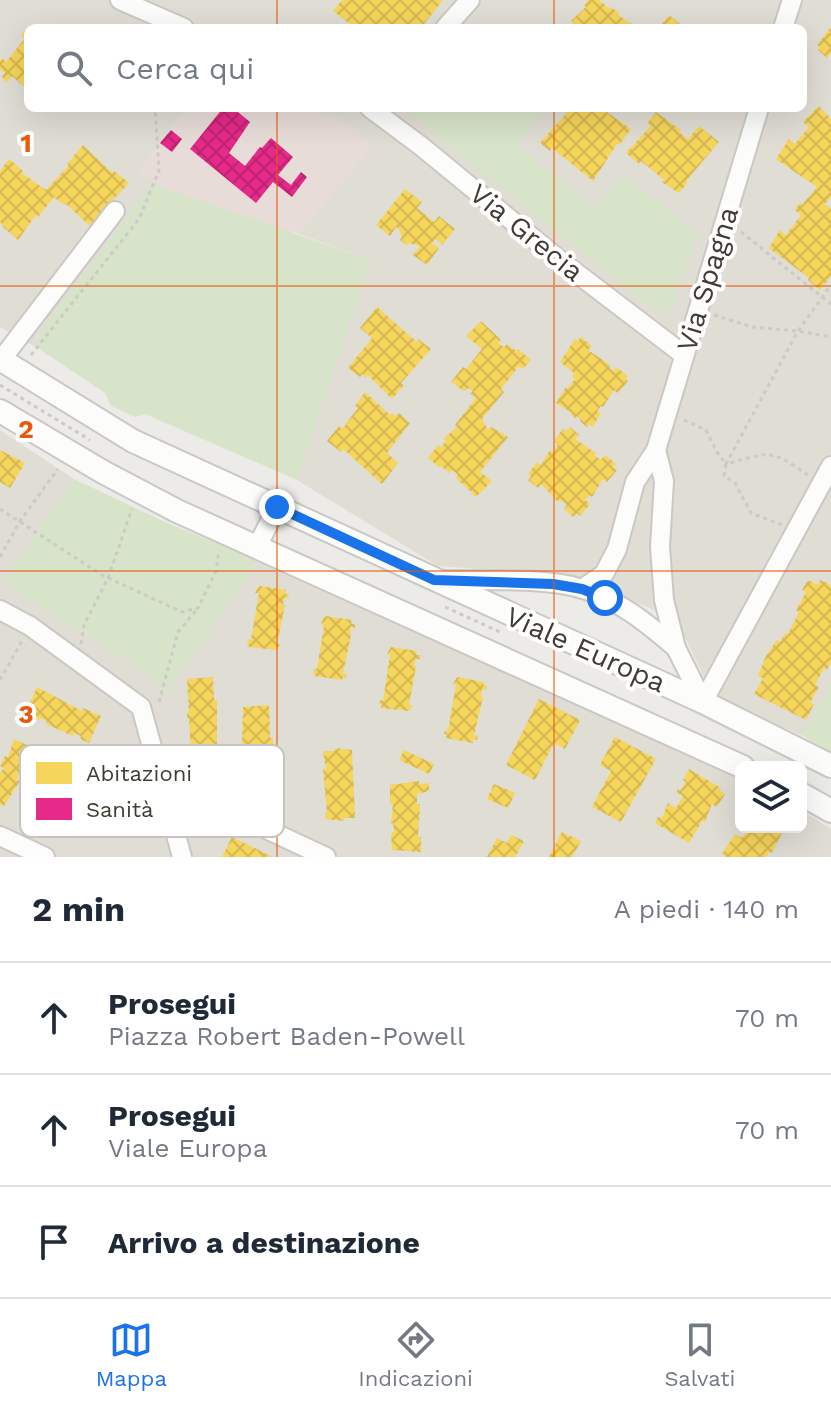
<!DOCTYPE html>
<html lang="it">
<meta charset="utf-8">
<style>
:root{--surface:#fff;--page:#f6f6f7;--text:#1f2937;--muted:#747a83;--line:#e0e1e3;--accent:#1a73e8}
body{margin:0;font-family:"Work Sans",sans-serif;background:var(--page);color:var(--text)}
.controls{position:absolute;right:24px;bottom:24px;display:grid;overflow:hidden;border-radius:12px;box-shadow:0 8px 32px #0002}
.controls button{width:72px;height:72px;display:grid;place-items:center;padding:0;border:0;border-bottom:2px solid var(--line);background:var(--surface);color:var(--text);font:40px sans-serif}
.stop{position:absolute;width:24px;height:24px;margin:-18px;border:6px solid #1a73e8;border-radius:50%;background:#fff}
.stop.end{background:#1a73e8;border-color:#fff;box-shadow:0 2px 8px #0008}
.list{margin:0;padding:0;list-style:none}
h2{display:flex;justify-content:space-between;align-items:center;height:104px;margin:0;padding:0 32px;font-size:34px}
h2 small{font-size:26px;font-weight:400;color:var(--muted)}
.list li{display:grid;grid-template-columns:52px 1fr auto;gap:24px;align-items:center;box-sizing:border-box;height:112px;padding:0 32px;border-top:2px solid var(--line)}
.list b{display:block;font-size:30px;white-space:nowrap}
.list p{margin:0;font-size:26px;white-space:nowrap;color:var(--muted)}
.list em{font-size:26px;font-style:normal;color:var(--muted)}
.icon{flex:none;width:44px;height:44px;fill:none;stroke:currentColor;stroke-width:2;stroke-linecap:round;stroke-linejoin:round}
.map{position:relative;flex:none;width:831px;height:857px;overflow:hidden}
.search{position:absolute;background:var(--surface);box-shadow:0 8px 32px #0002;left:24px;right:24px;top:24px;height:88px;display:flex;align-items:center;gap:20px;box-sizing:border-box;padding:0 28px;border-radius:12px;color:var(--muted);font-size:30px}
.sheet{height:440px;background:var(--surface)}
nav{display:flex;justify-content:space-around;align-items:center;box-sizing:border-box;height:112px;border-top:2px solid var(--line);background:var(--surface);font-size:22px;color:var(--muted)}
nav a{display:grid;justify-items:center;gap:4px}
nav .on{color:var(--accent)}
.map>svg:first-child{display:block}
.residential{fill:#e0ddd4}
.medical{fill:#e7dcd8}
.green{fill:#d8e4c9}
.homes{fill:url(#homes-cross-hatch)}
.health{fill:url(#health-cross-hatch)}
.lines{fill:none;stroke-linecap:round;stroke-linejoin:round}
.minor-casing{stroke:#cac8c4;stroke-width:22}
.tertiary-casing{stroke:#cac8c4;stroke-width:26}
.path{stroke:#cbcac6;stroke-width:3;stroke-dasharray:4 4;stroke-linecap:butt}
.minor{stroke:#fcfcfb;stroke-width:18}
.tertiary{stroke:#fcfcfb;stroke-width:22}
.route{stroke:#1a73e8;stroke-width:10}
.grid{fill:none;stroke:#e8590c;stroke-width:2;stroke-opacity:0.55}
.labels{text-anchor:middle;stroke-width:8;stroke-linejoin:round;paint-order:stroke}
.street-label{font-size:28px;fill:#403c34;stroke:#fff}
.key{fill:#fff;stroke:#c6c4c2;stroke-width:2}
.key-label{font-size:22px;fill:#403c34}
.grid-label{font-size:26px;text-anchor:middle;font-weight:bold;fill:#e8590c;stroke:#fff;stroke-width:8;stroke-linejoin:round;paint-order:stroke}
</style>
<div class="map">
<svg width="831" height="857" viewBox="0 0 831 857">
<defs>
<pattern id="homes-cross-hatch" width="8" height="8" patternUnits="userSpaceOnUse" patternTransform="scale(2)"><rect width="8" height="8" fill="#f6d55c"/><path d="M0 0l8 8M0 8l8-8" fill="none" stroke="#d4b851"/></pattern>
<pattern id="health-cross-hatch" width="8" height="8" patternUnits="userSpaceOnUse" patternTransform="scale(2)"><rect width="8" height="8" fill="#e7298a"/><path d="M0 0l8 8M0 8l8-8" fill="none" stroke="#bd2472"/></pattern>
</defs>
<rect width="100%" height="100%" fill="#ecebe7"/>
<g class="residential">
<polygon points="0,0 831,0 831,683 803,736 714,697 676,619 572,576 438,566 297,480 371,260 299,234 371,146 336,118 311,108 803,108 803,28 28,28 28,108 188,108 139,170 290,231 37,335 39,349 0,327"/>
<polygon points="0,430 74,479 4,583 153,676 164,695 259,560 741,780 741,827 801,827 801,810 831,829 831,857 0,857"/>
</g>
<polygon class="medical" points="188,108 311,108 336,118 372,146 299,234 162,188 138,171"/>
<g class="green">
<polygon points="411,108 545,108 517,146 596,209 623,175 697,233 673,304 664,311 650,306 411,115"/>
<polygon points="153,184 371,260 297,480 145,414 135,417 111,406 105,393 39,349 37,335"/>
<polygon points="74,479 167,523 259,560 164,696 153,676 4,583"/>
<polygon points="831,683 831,753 803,736"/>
</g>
<g class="homes">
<polygon points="342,0 443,0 421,28 361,28 356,24 354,27 333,11"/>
<polygon points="588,0 599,0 610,9 611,7 619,13 618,15 638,28 569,28 573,23 571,21 586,7 584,5"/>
<polygon points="669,15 685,28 659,28"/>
<polygon points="28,27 28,90 12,76 6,83 2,76 5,73 0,69 0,61 2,58 6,62 22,42 25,39 21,35"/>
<polygon points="831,27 831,53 827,58 818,50 820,47 817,45"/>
<polygon points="819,106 831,119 831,197 825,204 831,209 831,276 820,290 808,280 809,278 769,248 780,230 786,235 801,215 795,210 800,203 802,205 817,187 776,159 789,139 795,144 809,127 803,122"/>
<polygon points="571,108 601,108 631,129 619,145 617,144 593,181 552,148 550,151 540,143"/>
<polygon points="656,112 681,130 679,132 688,139 699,126 719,142 686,181 688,182 679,193 662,182 664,180 641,161 639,164 626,153 651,126 647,124"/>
<polygon points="83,145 112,173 114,171 129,183 105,208 107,210 92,228 66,204 64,205 54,197 38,217 36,215 18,240 2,226 3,225 0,222 0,171 9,159 23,171 22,173 46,190 69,165 67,164"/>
<polygon points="405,189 422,202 417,208 434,222 439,216 455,229 442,245 435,239 432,243 439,248 427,265 413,255 420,246 409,243 407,245 400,240 402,237 399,229 396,227 390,236 376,225"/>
<polygon points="377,307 417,342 418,339 431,349 401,383 404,385 392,399 368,375 366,378 362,374 360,377 348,368 372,338 360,328"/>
<polygon points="481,321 501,340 498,343 504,347 507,344 516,351 518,349 531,360 523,369 519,366 501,389 504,392 482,419 488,430 491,427 508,437 480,472 492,481 476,497 456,478 458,475 455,472 452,470 450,473 441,466 440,468 428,458 438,445 441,447 446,441 443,439 457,427 455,425 476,398 470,394 473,391 469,388 464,391 451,382 463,367 466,369 482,349 466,336"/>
<polygon points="581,337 592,346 588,350 610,365 609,367 613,371 616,367 628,376 626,379 628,381 618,393 614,390 603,407 601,406 597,411 601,414 592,427 589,424 587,427 580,421 581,420 577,416 575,418 571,415 572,413 556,403 566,387 568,388 575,379 572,376 574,373 560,362 575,339 578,341"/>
<polygon points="365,392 390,415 392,413 396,416 399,413 410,423 387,453 398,463 382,484 343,449 341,452 327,441 339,426 342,429 358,408 355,406"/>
<polygon points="570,427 579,435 575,439 596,453 594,455 601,460 605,455 616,464 613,467 617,470 607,482 603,479 592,497 590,495 585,500 590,504 580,516 577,513 573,517 564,509 567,505 560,500 558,502 541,484 538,488 528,480 531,477 528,474 537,462 541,465 550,450 552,452 558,445 554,441 563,429 566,431"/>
<polygon points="0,450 25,463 10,488 0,482"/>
<polygon points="808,580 818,585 820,580 831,585 831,662 827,670 824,668 815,685 819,687 810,703 814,704 806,720 754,694 763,678 758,676 766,656 777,640 780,642 785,633 788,634 799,612 796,610 806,592 802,590"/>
<polygon points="259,586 286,590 285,594 289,594 288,598 284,598 283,605 285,605 277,644 281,644 276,650 249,647 247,643 248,639 251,640 259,593 255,593"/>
<polygon points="325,616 352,620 351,624 355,624 355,628 350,627 351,635 343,673 347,674 346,678 343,677 342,680 315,676 313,673 314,669 317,669 324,626 321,623"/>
<polygon points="391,647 417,651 416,655 421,655 420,659 416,659 414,666 416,666 409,705 413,705 408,711 381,708 382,704 379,704 380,700 383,701 390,655 387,654"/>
<polygon points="213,677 214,700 217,700 217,750 191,751 189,718 187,718 187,713 189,712 187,679"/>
<polygon points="457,677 484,682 483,685 487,686 486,690 482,689 481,696 483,697 474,735 478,736 477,740 473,739 473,743 446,738 447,734 444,734 445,730 448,731 456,685 453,684"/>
<polygon points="37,687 82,711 83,708 101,716 89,743 80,739 81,736 74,733 73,736 46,724 47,721 40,718 38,720 25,714"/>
<polygon points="539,699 580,720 565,749 554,743 535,780 506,765"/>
<polygon points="269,705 270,738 273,738 273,744 271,744 272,778 246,779 242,747 243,707"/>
<polygon points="615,737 656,759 621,822 592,807 611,771 600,765"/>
<polygon points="14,739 40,751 24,776 20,773 16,780 20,781 4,806 0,805 0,773 4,768 0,766 5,756 8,757"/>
<polygon points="335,748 352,750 355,818 344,818 344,821 325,819 325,812 327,812 323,769 326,769 323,751 335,751"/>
<polygon points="404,750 434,764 429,774 399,760"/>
<polygon points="689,769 721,788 720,791 725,794 717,807 712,804 705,822 702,821 689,843 655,823 658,817 662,818 668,803 676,808 683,796 676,792 678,789 680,791 686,782 683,780"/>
<polygon points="419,781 419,784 429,783 429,791 417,794 417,804 420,804 418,837 421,837 421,852 392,850 391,833 394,832 393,823 391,823 393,804 390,804 390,785"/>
<polygon points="494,784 515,793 508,808 487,799"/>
<polygon points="748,827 785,827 772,853 769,852 766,857 727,857 722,854 735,834 742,838"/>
<polygon points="562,832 581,841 572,857 549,857"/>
<polygon points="511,835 524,841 515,857 487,857 497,838 507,843"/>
<polygon points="232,837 273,857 222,857"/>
</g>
<g class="health">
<polygon points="223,108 233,108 250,122 229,153 245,166 260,147 262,148 271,138 293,157 278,175 291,185 301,172 307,177 292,197 273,182 256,203 190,149"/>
<polygon points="171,130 182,139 172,152 160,143"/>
</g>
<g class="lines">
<g class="minor-casing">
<g id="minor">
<polyline points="120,0 184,28"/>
<polyline points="445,28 470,0"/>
<polyline points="783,28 792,0"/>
<polyline points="370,108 421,146 562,262 684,355"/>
<polyline points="1,360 115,211"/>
<polyline points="656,450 664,481 660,547 664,600 676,648 703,702"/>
<polyline points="258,545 277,507"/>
<path d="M441,580C483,581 544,577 583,589C619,600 648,624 676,648"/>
<polyline points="582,589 604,574 617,549 635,482 656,450 759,108"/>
<polyline points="0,610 30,626 141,707 182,857"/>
<polyline points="703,702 831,466"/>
<polyline points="163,781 326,857"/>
<polyline points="0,836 45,857"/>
</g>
</g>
<g class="tertiary-casing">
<g id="tertiary">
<polyline points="0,359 133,441 703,702 831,766"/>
<polyline points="0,411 103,472 177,511 743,767"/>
<polyline points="801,794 831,811"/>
</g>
</g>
<g class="path">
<polyline points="741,232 831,304"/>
<polyline points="714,315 752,327 798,331 831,337"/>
<polyline points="31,355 139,219 159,170 155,108"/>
<polyline points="0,385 90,440"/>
<polyline points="684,420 706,430 717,452 726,464 724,476 735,483 751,513 782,525"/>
<path d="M808,475C769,448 771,452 726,464L798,331L831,285"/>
<polyline points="0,509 102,575 182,612 198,608 216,571 219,550"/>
<polyline points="0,557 20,521 58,469"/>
<polyline points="445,607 500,632"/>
<polyline points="81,644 84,625 108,578 132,509"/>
<polyline points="0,680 22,641"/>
<polyline points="159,702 178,632 198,608"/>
</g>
<use href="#minor" class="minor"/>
<use href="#tertiary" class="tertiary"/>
</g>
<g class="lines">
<polyline class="route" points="277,507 434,580 553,584 582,589 605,598"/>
</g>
<path class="grid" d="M277,0V28M554,0V28M277,108V857M554,108V857M0,286H831M0,571H831"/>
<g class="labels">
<g class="street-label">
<text transform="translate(527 232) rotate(39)" y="10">Via Grecia</text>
<text transform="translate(707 279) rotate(-73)" y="10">Via Spagna</text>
<text transform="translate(586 649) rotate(24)" y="10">Viale Europa</text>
</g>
</g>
<rect x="20" y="745" width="264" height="92" rx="12" class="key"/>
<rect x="36" y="762" width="36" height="22" fill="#f6d55c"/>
<rect x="36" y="798" width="36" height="22" fill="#e7298a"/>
<g class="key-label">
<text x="86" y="781">Abitazioni</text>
<text x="86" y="817">Sanità</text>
</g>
<g class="grid-label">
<text x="26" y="152">1</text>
<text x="26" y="438">2</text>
<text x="26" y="723">3</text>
</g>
</svg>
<div class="controls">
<button><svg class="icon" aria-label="layers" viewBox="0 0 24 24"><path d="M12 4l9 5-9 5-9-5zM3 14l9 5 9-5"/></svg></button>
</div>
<div class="stop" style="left:605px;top:598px"></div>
<div class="stop end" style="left:277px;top:507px"></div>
<div class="search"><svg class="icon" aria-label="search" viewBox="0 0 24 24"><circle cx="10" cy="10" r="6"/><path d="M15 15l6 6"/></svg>Cerca qui</div>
</div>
<section class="sheet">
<h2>2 min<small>A piedi · 140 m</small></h2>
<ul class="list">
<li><svg class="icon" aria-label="ahead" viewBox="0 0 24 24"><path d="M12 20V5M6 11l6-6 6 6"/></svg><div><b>Prosegui</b><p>Piazza Robert Baden-Powell</p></div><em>70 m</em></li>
<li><svg class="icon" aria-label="ahead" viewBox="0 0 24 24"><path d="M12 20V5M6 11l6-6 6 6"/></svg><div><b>Prosegui</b><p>Viale Europa</p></div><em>70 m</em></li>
<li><svg class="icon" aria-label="arrive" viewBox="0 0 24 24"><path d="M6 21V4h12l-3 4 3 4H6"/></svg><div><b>Arrivo a destinazione</b></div></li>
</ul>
</section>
<nav>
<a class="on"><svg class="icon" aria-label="map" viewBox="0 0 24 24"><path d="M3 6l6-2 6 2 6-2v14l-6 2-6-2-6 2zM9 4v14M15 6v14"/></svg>Mappa</a>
<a><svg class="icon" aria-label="directions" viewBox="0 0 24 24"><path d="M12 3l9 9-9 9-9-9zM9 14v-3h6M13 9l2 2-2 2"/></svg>Indicazioni</a>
<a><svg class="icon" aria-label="saved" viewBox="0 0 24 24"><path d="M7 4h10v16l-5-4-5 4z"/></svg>Salvati</a>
</nav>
